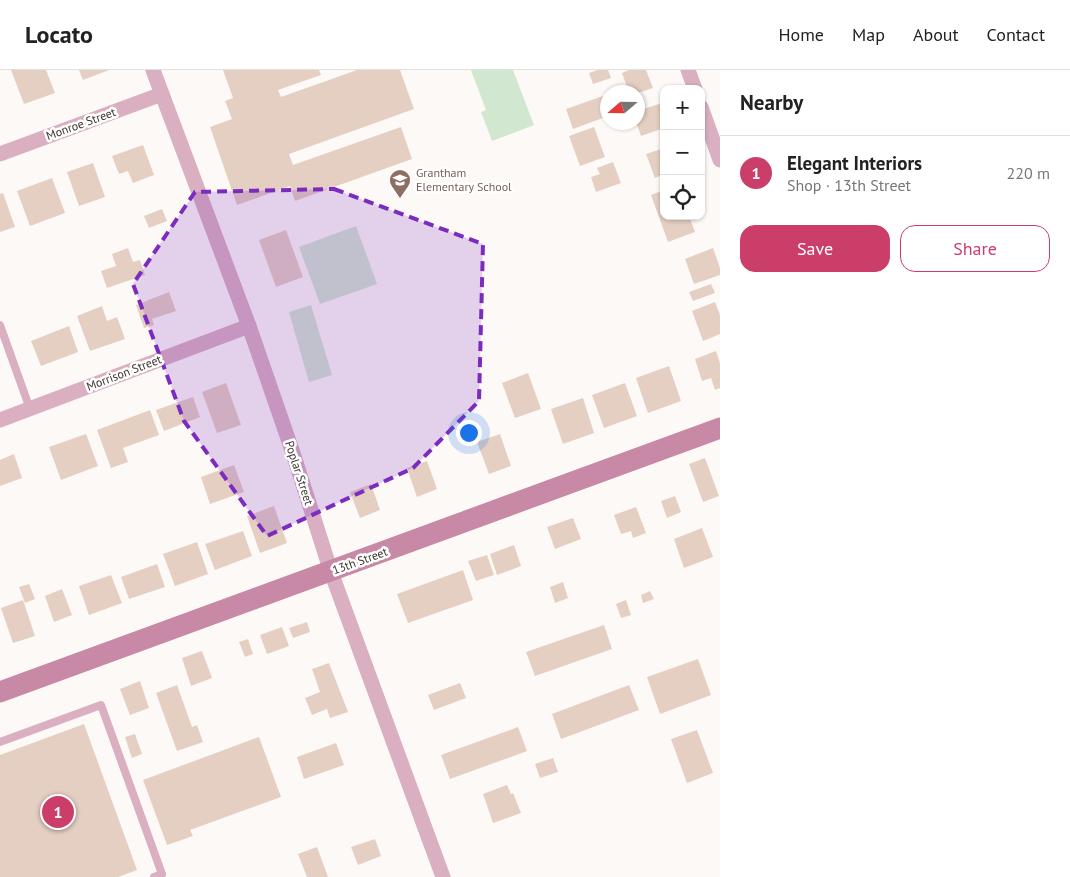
<!DOCTYPE html>
<meta charset="utf-8">
<style>
:root{--surface:#fff;--page:#f6f6f6;--text:#222;--muted:#767676;--line:#e0e0e0;--accent:#cc3e6a}
body{margin:0;font-family:"PT Sans",sans-serif;background:var(--page);color:var(--text)}
.controls{position:absolute;right:15px;top:15px;display:grid;overflow:hidden;border-radius:10px;box-shadow:0 1px 4px #0004}
.controls button{width:45px;height:45px;display:grid;place-items:center;padding:0;border:0;border-bottom:1px solid var(--line);background:var(--surface);color:var(--text);font:25px sans-serif}
.compass{position:absolute;left:600px;top:15px;width:45px;height:45px;border-radius:50%;background:var(--surface);box-shadow:0 1px 4px #0004;rotate:250deg}
.you{position:absolute;left:468px;top:362px;width:18px;height:18px;margin:-12px;border:4px solid #fff;border-radius:50%;background:#1a73e8;box-shadow:0 0 0 8px #1a73e833}
.badge{display:grid;place-items:center;width:32px;height:32px;border-radius:50%;background:var(--accent);color:#fff;font-size:16px;font-weight:700}
.pin{position:absolute;translate:-50% -50%;border:2px solid #fff;box-shadow:0 1px 5px #0006}
.list{margin:0;padding:0;list-style:none}
h2{display:flex;justify-content:space-between;align-items:center;height:65px;margin:0;padding:0 20px;font-size:21px}
h2 small{font-size:16px;font-weight:400;color:var(--muted)}
.list li{display:grid;grid-template-columns:32px 1fr auto;gap:15px;align-items:center;box-sizing:border-box;height:75px;padding:0 20px;border-top:1px solid var(--line)}
.list b{display:block;font-size:19px;white-space:nowrap}
.list p{margin:0;font-size:16px;white-space:nowrap;color:var(--muted)}
.list em{font-size:16px;font-style:normal;color:var(--muted)}
.actions{display:flex;gap:10px;padding:15px 20px}
.actions a{flex:1;padding:11px 0;border:1px solid var(--accent);border-radius:15px;text-align:center;font-size:18px;color:var(--accent)}
.actions .main{background:var(--accent);color:#fff}
.icon{flex:none;width:28px;height:28px;fill:none;stroke:currentColor;stroke-width:2;stroke-linecap:round;stroke-linejoin:round}
.map{position:relative;flex:none;width:720px;height:807px;overflow:hidden}
header{display:flex;align-items:center;gap:30px;box-sizing:border-box;height:70px;padding:0 25px;background:var(--surface);border-bottom:1px solid var(--line)}
header strong{font-size:24px}
nav{display:flex;gap:28px;margin-inline-start:auto;font-size:18px}
main{display:flex}
aside{flex:1;background:var(--surface)}
.map>svg:first-child{display:block}
.green{fill:#d1e7d0}
.building{fill:#e5cfc3}
.lines{fill:none;stroke-linecap:round;stroke-linejoin:round}
.lane{stroke:#d9afc1;stroke-width:8}
.street{stroke:#d9afc1;stroke-width:15}
.secondary{stroke:#c789a5;stroke-width:21}
.marked{fill:#7b2cbf;fill-opacity:0.2;stroke:#7b2cbf;stroke-width:4;stroke-dasharray:10 6;stroke-linejoin:round}
.labels{text-anchor:middle;stroke-width:5;stroke-linejoin:round;paint-order:stroke}
.street-label{font-size:12px;fill:#3c342e;stroke:#fff}
.education-label{font-size:12px;fill:#785e54;stroke:#fff;text-anchor:start}
</style>
<header>
<strong>Locato</strong>
<nav><a>Home</a><a>Map</a><a>About</a><a>Contact</a></nav>
</header>
<main>
<div class="map">
<svg width="720" height="807" viewBox="0 0 720 807">
<rect width="100%" height="100%" fill="#fdf9f6"/>
<g class="green">
<polygon points="471,0 513,0 534,55 492,71 481,42 486,40"/>
<polygon points="356,156 377,214 320,234 299,177"/>
<polygon points="311,235 332,305 309,312 289,242"/>
</g>
<g class="building">
<polygon points="11,0 46,0 55,23 24,34"/>
<polygon points="79,0 109,0 83,10"/>
<polygon points="223,0 319,0 321,5 278,20 281,27 357,0 400,0 414,39 289,84 293,95 401,57 412,89 295,131 290,116 237,135 210,57 232,49 225,31 233,28"/>
<polygon points="598,0 608,0 611,8 593,14 589,3"/>
<polygon points="629,0 646,0 653,18 638,23 629,22 622,3"/>
<polygon points="603,26 608,40 608,46 573,59 566,39"/>
<polygon points="662,33 664,38 664,58 641,66 636,52 638,52 638,41"/>
<polygon points="594,57 605,87 580,96 569,66"/>
<polygon points="143,75 154,105 133,113 128,101 119,104 112,86"/>
<polygon points="664,78 664,104 655,108 646,84"/>
<polygon points="613,92 621,113 596,122 591,107 600,104 597,98"/>
<polygon points="93,93 105,127 79,136 67,102"/>
<polygon points="52,108 65,143 30,156 17,121"/>
<polygon points="664,120 664,146 689,146 695,162 668,172 651,125"/>
<polygon points="3,123 15,157 0,162 0,124"/>
<polygon points="162,139 167,151 149,158 144,146"/>
<polygon points="286,160 303,207 276,217 259,170"/>
<polygon points="128,178 133,192 140,190 145,205 107,218 101,201 116,196 112,184"/>
<polygon points="713,178 720,198 720,205 694,214 685,189"/>
<polygon points="711,214 715,223 693,231 689,222"/>
<polygon points="169,222 176,241 152,249 154,255 144,258 136,235"/>
<polygon points="715,232 720,245 720,264 703,271 692,241"/>
<polygon points="102,236 107,251 117,247 125,269 90,281 77,246"/>
<polygon points="69,256 78,282 41,296 31,271"/>
<polygon points="716,281 720,293 720,318 715,320 711,308 702,311 695,289"/>
<polygon points="669,296 681,331 648,343 636,308"/>
<polygon points="528,303 541,339 515,348 502,313"/>
<polygon points="226,313 241,355 217,363 202,322"/>
<polygon points="625,313 637,346 604,358 592,325"/>
<polygon points="193,327 200,347 164,361 156,340"/>
<polygon points="583,328 594,363 563,374 551,339"/>
<polygon points="150,340 159,365 123,378 128,392 111,398 97,360"/>
<polygon points="86,364 98,396 61,410 49,377"/>
<polygon points="500,364 511,396 489,404 477,372"/>
<polygon points="14,384 22,408 0,416 0,390"/>
<polygon points="705,388 719,426 703,432 689,394"/>
<polygon points="427,391 437,419 417,427 407,398"/>
<polygon points="234,395 244,422 210,434 201,407"/>
<polygon points="371,414 380,440 360,448 350,422"/>
<polygon points="675,426 681,442 667,448 661,431"/>
<polygon points="274,436 287,473 260,483 247,446"/>
<polygon points="636,437 646,463 633,468 631,461 621,464 614,445"/>
<polygon points="573,448 581,469 555,479 547,457"/>
<polygon points="702,458 713,487 684,498 674,469"/>
<polygon points="243,461 252,486 215,500 205,474"/>
<polygon points="197,472 208,504 175,516 163,484"/>
<polygon points="514,475 521,496 497,505 490,484"/>
<polygon points="487,485 494,505 476,511 468,491"/>
<polygon points="157,494 165,517 129,529 121,507"/>
<polygon points="463,500 473,530 408,553 397,524"/>
<polygon points="111,505 122,533 89,545 79,516"/>
<polygon points="563,512 568,528 555,533 550,517"/>
<polygon points="29,514 35,529 25,533 19,517"/>
<polygon points="62,519 72,545 54,552 45,526"/>
<polygon points="650,521 654,529 643,533 641,525"/>
<polygon points="23,530 35,566 13,573 1,538"/>
<polygon points="626,530 631,545 621,548 616,534"/>
<polygon points="307,552 310,562 293,568 289,558"/>
<polygon points="604,555 612,579 535,606 526,582"/>
<polygon points="282,557 289,576 267,584 260,565"/>
<polygon points="248,569 253,584 245,587 239,572"/>
<polygon points="202,581 212,608 191,616 182,588"/>
<polygon points="698,589 711,625 660,644 647,607"/>
<polygon points="329,593 348,642 330,648 327,639 312,645 305,628 320,622 312,599"/>
<polygon points="140,611 149,638 130,645 120,619"/>
<polygon points="460,613 466,628 434,640 428,625"/>
<polygon points="177,615 192,657 197,655 203,672 177,681 156,623"/>
<polygon points="629,615 639,640 561,669 552,644"/>
<polygon points="84,654 137,800 118,807 0,807 0,685"/>
<polygon points="518,657 527,681 450,709 441,685"/>
<polygon points="697,660 713,703 687,713 671,669"/>
<polygon points="135,664 142,684 132,688 125,667"/>
<polygon points="259,667 281,727 190,760 193,766 167,775 143,710"/>
<polygon points="336,673 344,695 304,709 297,687"/>
<polygon points="553,688 558,702 540,708 535,694"/>
<polygon points="507,715 511,724 513,723 521,743 493,753 483,724"/>
<polygon points="375,769 381,786 358,795 351,777"/>
<polygon points="317,777 328,807 307,807 298,784"/>
</g>
<g class="lines">
<g class="lane">
<polyline points="0,255 30,339"/>
<polyline points="0,672 101,635 162,804 154,807"/>
</g>
<g class="street">
<polyline points="153,0 249,256 293,383 331,502 443,807"/>
<polyline points="688,0 695,19"/>
<polyline points="701,37 720,90"/>
<polyline points="0,84 162,24"/>
<polyline points="0,350 249,256"/>
</g>
<polyline class="secondary" points="0,622 720,358"/>
</g>
<path class="marked" d="M334,119L483,174L479,331L413,398L267,466L184,351L133,214L195,122Z"/>
<defs>
<g id="school-pin" transform="scale(1.125)"><path d="M0 17L-7.5 6A9.5 9.5 0 1 1 7.5 6Z" fill="#8d6e63" stroke="#fff"/><path d="M0-5L7-2L0 1L-7-2ZM-4 1L0 2.5L4 1V4Q0 6-4 4Z" fill="#fff"/></g>
</defs>
<g fill-rule="evenodd">
<use href="#school-pin" x="400" y="110"/>
</g>
<g class="labels">
<g class="street-label">
<text transform="translate(81 54) rotate(-20)" y="4">Monroe Street</text>
<text transform="translate(124 303) rotate(-21)" y="4">Morrison Street</text>
<text transform="translate(299 403) rotate(72)" y="4">Poplar Street</text>
<text transform="translate(360 491) rotate(-20)" y="4">13th Street</text>
</g>
<g class="education-label">
<text x="416" y="107">Grantham<tspan x="416" dy="14">Elementary School</tspan></text>
</g>
</g>
</svg>
<div class="controls">
<button>+</button>
<button>−</button>
<button><svg class="icon" aria-label="locate" viewBox="0 0 24 24"><circle cx="12" cy="12" r="6"/><path d="M12 2v4M12 18v4M2 12h4M18 12h4"/></svg></button>
</div>
<svg class="compass" viewBox="-18 -18 36 36"><path d="M0-13l5 13h-10z" fill="#e53935"/><path d="M0 13l5-13h-10z" fill="#767676"/></svg>
<div class="you"></div>
<div class="pin badge" style="left:58px;top:742px">1</div>
</div>
<aside>
<h2>Nearby<small></small></h2>
<ul class="list">
<li><span class="badge">1</span><div><b>Elegant Interiors</b><p>Shop · 13th Street</p></div><em>220 m</em></li>
</ul>
<div class="actions"><a class="main">Save</a><a>Share</a></div>
</aside>
</main>
